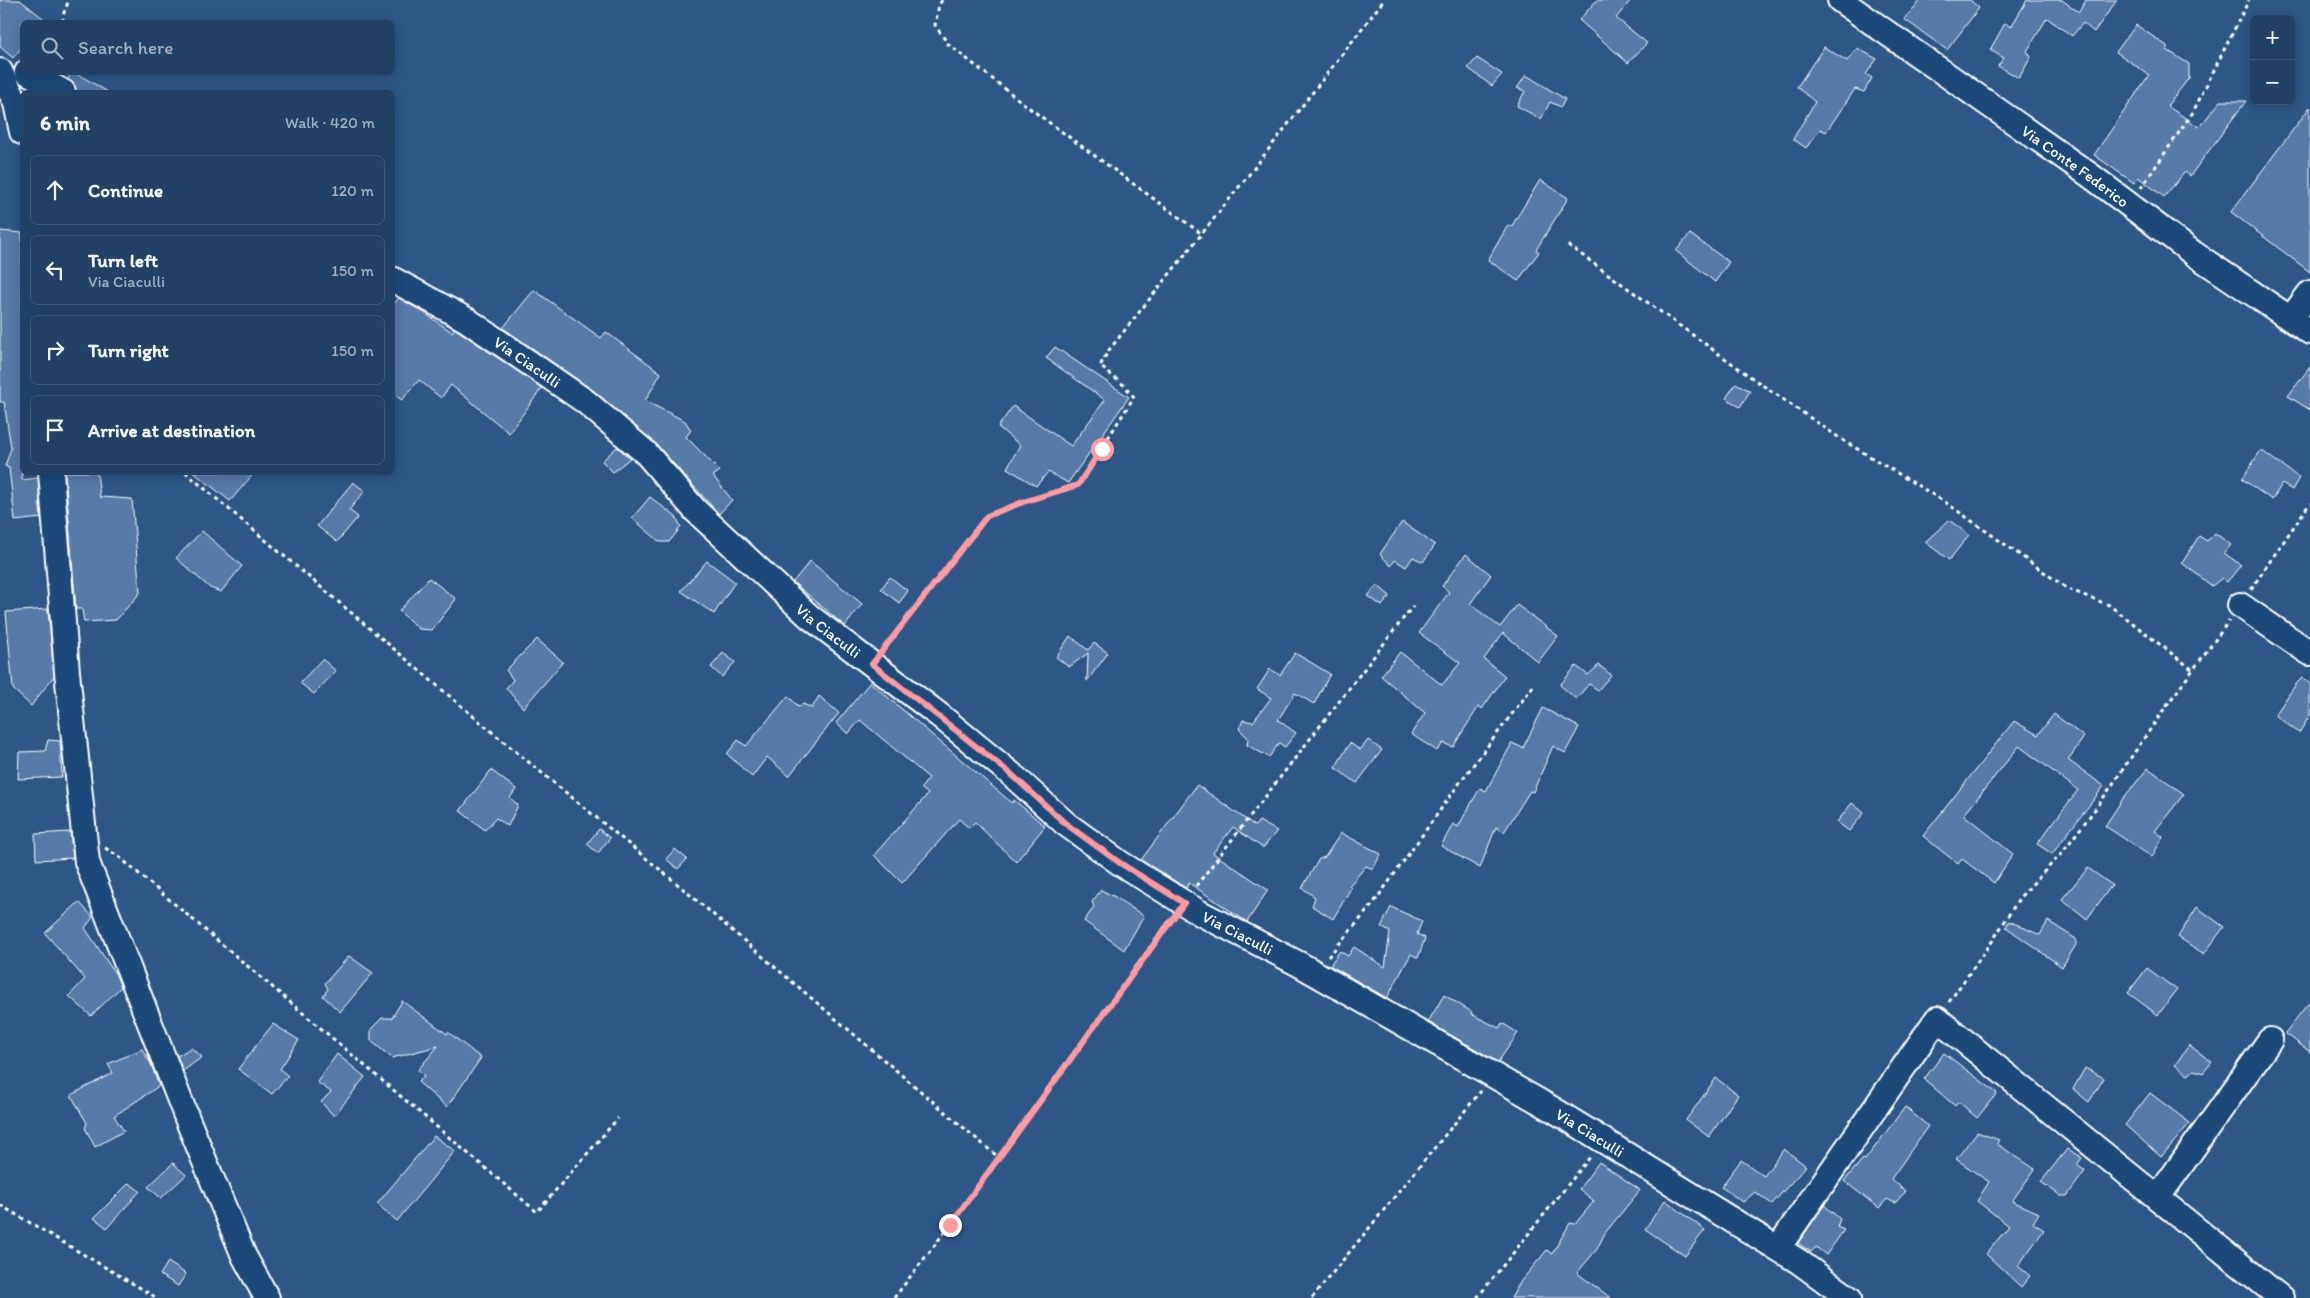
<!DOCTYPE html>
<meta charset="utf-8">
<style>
:root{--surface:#224165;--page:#2a486b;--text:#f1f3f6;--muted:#a2afbf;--line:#3f5a79}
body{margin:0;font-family:Itim,sans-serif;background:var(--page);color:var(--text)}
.controls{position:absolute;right:15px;top:15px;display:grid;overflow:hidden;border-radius:8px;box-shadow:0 2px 12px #0003}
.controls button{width:45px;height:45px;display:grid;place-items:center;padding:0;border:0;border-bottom:1px solid var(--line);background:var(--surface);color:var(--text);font:25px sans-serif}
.stop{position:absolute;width:15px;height:15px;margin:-11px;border:4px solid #ff9aa2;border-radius:50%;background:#fff}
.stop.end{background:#ff9aa2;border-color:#fff;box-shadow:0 1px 5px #0008}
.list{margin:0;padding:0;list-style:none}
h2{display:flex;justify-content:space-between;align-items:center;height:65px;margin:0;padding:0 20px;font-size:21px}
h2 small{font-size:16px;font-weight:400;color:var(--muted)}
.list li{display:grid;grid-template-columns:32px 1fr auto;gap:15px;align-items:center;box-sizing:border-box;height:70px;margin:0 10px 10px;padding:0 10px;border:1px solid var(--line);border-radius:8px}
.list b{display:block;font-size:19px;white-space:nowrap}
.list p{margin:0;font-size:16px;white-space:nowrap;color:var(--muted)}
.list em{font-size:16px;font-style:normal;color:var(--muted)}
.icon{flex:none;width:28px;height:28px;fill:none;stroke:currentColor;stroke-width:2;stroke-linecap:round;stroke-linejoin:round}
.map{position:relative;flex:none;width:2310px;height:1298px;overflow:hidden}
.search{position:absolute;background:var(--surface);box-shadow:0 2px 12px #0003;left:20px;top:20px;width:375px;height:55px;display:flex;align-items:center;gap:12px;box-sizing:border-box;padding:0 18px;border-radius:8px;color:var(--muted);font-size:19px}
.panel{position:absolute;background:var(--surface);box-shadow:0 2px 12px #0003;left:20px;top:90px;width:375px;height:385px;border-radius:8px}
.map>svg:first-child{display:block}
.building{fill:#597aa8;stroke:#fff}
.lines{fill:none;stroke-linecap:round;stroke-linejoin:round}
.minor-casing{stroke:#fff;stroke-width:28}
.path{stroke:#fff;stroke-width:3;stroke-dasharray:4 4;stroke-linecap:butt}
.minor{stroke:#1f4a7a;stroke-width:24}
.route{stroke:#ff9aa2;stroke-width:6}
.labels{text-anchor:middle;stroke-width:4;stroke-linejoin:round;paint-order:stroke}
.street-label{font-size:16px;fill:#fff;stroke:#1f4a7a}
</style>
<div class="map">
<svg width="2310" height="1298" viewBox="0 0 2310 1298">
<rect width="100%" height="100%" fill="#2e5787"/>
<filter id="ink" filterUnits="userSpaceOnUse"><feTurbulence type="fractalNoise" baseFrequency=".02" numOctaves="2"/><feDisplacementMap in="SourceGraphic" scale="10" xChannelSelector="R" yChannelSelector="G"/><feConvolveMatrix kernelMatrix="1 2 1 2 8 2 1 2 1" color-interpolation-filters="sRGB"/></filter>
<g filter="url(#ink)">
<g class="building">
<polygon points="0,0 20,0 48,22 22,22 22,47 13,58 0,47"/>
<polygon points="1597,0 1631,0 1616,18 1647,43 1628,63 1579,20"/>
<polygon points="1921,0 1970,0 1979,8 1947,50 1904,19"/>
<polygon points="2027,0 2062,0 2079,12 2086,0 2117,0 2094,32 2083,23 2072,36 2047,18 2027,51 2031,57 2019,78 1998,66 2004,58 1990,50 2005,23 2011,27"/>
<polygon points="2136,25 2167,46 2167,50 2189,64 2189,78 2167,106 2199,127 2221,101 2246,101 2190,176 2185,172 2164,197 2138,177 2134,183 2094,155 2149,75 2116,52"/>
<polygon points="1824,47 1847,61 1857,48 1877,59 1866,74 1872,78 1864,92 1855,89 1826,132 1820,129 1806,148 1793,139 1815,102 1797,87"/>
<polygon points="1477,58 1502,74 1492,86 1468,68"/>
<polygon points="72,72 74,72 108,92 77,92 74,85 68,79"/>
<polygon points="1526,75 1565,99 1561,107 1550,102 1541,119 1517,106 1525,91 1517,88"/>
<polygon points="2310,107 2310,272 2231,212"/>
<polygon points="1540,180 1568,198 1536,250 1539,252 1518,281 1488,260 1508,225 1511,227"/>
<polygon points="0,231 22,233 22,480 38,478 41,518 15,521 9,468 5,466 11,448 4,402 0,402"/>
<polygon points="1690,234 1729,262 1715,282 1676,251"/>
<polygon points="534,290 601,338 606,332 661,373 645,401 685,421 691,430 686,437 720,471 713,476 732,500 719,514 655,443 594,391 503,328"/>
<polygon points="399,298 423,312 452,332 454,328 460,332 542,388 509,433 451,385 441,398 419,380 402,400 392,393 392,306"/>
<polygon points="1055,347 1129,397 1068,483 1048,472 1036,486 1007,468 1020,445 998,427 1013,406 1071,446 1105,400 1046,358"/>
<polygon points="2310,367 2310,410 2288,396"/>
<polygon points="1736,383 1750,391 1740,407 1726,398"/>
<polygon points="617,447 630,458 613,472 602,461"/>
<polygon points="2261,450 2299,478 2292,490 2282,484 2272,500 2242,479"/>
<polygon points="65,472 97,472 100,497 132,499 140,593 116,620 84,622 82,609 76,609"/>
<polygon points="193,472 255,472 230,501"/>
<polygon points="353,482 365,491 349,510 358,517 337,542 317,526"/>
<polygon points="650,497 676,517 681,527 669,542 660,542 632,518"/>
<polygon points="1949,520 1969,535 1949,560 1925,542"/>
<polygon points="1402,522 1435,545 1423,562 1413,557 1406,567 1395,560 1391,566 1380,554"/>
<polygon points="202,531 242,566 221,592 210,588 176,558"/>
<polygon points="2215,533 2231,545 2224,553 2241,565 2227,582 2222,578 2212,586 2182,563 2199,536 2207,541"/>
<polygon points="1466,554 1491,575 1470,604 1500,627 1517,605 1558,636 1538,662 1503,633 1484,659 1505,676 1482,709 1479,706 1453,747 1443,743 1437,751 1411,734 1425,713 1381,676 1400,652 1442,685 1460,663 1419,633 1449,592 1442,586"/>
<polygon points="707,561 735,582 714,614 681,591"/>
<polygon points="810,561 862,604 845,626 793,582"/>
<polygon points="890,577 908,591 899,603 881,589"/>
<polygon points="429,578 456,599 432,630 419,629 399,611"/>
<polygon points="1377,585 1390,596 1382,606 1368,596"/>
<polygon points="48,609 54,676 31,706 13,689 6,612"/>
<polygon points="1070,636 1088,650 1094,643 1108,653 1087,681 1088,653 1069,667 1056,657"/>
<polygon points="537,639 563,662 523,708 506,688 513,680 506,670"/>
<polygon points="723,653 735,662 722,677 711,667"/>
<polygon points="1295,653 1330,674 1314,704 1295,693 1278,720 1296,733 1285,747 1279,743 1269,757 1247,745 1248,738 1239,729 1243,720 1253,722 1271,698 1257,689 1270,669 1280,675"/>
<polygon points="322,659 336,671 314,694 300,683"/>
<polygon points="1599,665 1611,675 1598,690 1589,684 1576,699 1560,685 1576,666 1588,675"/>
<polygon points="2302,678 2310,683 2310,715 2299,733 2275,715 2296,684"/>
<polygon points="870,682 1012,803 1014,800 1045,826 1016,862 975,822 969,828 959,819 902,883 874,855 928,794 921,788 929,778 860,720 848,734 836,723"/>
<polygon points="788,696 799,707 803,704 812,708 819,696 839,713 789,776 767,757 752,777 727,754 738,740 746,746"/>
<polygon points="1543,708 1579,727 1565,753 1553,746 1533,792 1530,791 1504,832 1496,827 1480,868 1441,846 1453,824 1458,827 1480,788 1486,791 1512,743 1523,748"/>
<polygon points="2054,714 2084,737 2068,760 2104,786 2052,854 2037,844 2078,790 2019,746 1964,815 2013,854 1994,883 1962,859 1958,864 1923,836 2014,721 2038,735"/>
<polygon points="48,740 60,741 62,777 18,779 19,752 45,751"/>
<polygon points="1368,740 1382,750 1357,783 1335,768 1350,743 1360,750"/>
<polygon points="2148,768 2184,794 2155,831 2163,837 2152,857 2105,826 2122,800"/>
<polygon points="491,770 516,789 510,798 518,805 508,826 496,818 485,830 460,811"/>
<polygon points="1197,785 1255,826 1259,821 1277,831 1263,848 1233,827 1213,853 1268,890 1247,922 1189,883 1186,888 1141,860"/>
<polygon points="1852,803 1864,813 1849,831 1837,822"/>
<polygon points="599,829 610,838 598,853 587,844"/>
<polygon points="70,832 73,858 36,860 35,834"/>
<polygon points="1341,833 1381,854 1373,869 1366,866 1349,886 1351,888 1333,919 1312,906 1315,897 1302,888 1319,859 1325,857"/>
<polygon points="675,849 687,859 678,869 666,859"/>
<polygon points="2088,868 2112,885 2087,919 2062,899"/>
<polygon points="1101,890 1115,897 1144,916 1124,950 1084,921 1094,907 1092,902"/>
<polygon points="79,902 93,917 85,928 116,975 121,987 91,1016 69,996 85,979 45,933"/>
<polygon points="1391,907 1422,921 1417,934 1425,938 1418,958 1411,954 1387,998 1331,966 1332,962 1340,951 1348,956 1354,947 1385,967 1390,932 1381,927"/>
<polygon points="2197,907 2224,927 2204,954 2178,937"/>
<polygon points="2009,921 2040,935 2048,921 2076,939 2076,945 2062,967 2006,927"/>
<polygon points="349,956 373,973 340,1012 323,996 328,989 325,983"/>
<polygon points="2147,968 2177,990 2158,1015 2128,993"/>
<polygon points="1444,995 1472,1012 1471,1014 1499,1028 1502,1023 1518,1033 1498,1062 1428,1022"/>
<polygon points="402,1001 447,1034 448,1032 481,1058 447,1107 418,1082 424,1076 418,1070 438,1046 392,1058 371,1041 371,1029 382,1018 392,1018"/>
<polygon points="2310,1001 2310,1052 2285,1033"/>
<polygon points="273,1024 299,1040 280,1069 288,1076 272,1094 238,1069"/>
<polygon points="2189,1045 2212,1062 2203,1073 2194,1070 2188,1075 2175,1065"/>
<polygon points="191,1048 202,1057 183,1071 177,1056"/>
<polygon points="142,1049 151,1064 159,1086 114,1116 124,1131 95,1147 85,1128 87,1123 71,1095 113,1073 108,1064"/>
<polygon points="1944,1053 1997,1093 1977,1118 1959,1102 1955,1106 1924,1079"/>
<polygon points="337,1054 365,1077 334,1116 321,1102 331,1092 317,1082"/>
<polygon points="2085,1068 2104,1078 2089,1102 2073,1089"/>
<polygon points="1716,1078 1738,1095 1709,1137 1686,1120"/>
<polygon points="2150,1093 2190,1123 2161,1157 2125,1125"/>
<polygon points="1905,1107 1928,1126 1891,1179 1906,1191 1895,1203 1887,1199 1879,1208 1844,1181 1863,1159 1865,1160"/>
<polygon points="1977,1132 1999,1140 1997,1144 2035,1169 2012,1201 2039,1213 2033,1223 2044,1230 2018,1266 2030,1276 2021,1287 1986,1254 2009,1226 1977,1201 1989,1182 1956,1159"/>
<polygon points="434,1136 455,1151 397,1221 377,1204"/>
<polygon points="1784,1149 1806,1166 1772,1204 1755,1192 1743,1202 1721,1187 1741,1160 1764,1176"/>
<polygon points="2067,1149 2082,1158 2077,1165 2085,1171 2067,1196 2061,1196 2041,1182"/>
<polygon points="1599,1162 1640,1190 1605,1233 1597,1249 1577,1273 1611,1298 1511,1298 1521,1281 1547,1250 1552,1254 1570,1223 1575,1224 1594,1201 1579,1189"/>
<polygon points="173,1163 186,1175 161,1198 148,1187"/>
<polygon points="129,1183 140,1191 107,1228 94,1218"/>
<polygon points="1665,1200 1705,1230 1685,1256 1645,1229"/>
<polygon points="1824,1205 1840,1219 1837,1227 1844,1230 1826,1255 1816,1247 1811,1252 1798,1243"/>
<polygon points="168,1262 186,1274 178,1286 160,1275"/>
</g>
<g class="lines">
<g class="minor-casing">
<g id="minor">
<path id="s1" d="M1840,0L2091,176L2193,253L2310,332"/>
<polyline points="0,71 16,103 22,132"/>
<polyline points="27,72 63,92"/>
<path id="s2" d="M392,279L467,320L586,402L646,453L696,511L810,617L939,715L1011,774L1066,824L1120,863L1200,913L1299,964L1554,1110L1798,1261L1849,1298"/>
<polyline points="2291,318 2310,293"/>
<polyline points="51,472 67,672 87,862 188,1121 244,1256 267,1298"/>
<polyline points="2240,605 2310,653"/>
<polyline points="2158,1197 2270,1040"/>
<polyline points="1778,1248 1937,1019 2281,1298"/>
</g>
</g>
<g class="path">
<polyline points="942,0 939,5 935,25 948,44 1032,110 1202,234"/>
<polyline points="63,22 63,15 69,0"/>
<polyline points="2141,188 2193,112 2249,0"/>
<polyline points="1568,245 1755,380 1841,439 1945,502 2068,589 2109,605 2193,670"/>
<polyline points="185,472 492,732 675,882 998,1157"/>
<polyline points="2251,589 2310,503"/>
<polyline points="884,649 987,516 1023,502 1078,485 1134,397 1125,386 1100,366 1109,350 1255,167 1384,0"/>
<polyline points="105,848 118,856 537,1212 618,1118"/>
<polyline points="1196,886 1413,606"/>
<polyline points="1328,957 1373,904 1461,781 1534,685"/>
<polyline points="1949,1002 1993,940 2020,897 2061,854 2099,804 2167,705 2229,621"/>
<polyline points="0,1205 157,1298"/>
<polyline points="894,1298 950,1225 1171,919"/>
<polyline points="1312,1298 1481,1091"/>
<polyline points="1477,1298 1591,1156"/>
</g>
<use href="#minor" class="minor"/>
</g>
</g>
<g class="lines" filter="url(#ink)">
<polyline class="route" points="950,1225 1184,903 1120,863 1066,824 1011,774 872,664 987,516 1023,502 1078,485 1102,449"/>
</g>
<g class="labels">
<g class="street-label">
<text dy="6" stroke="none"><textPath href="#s1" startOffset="288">Via Conte Federico</textPath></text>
<text dy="6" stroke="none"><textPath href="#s2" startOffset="159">Via Ciaculli</textPath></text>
<text dy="6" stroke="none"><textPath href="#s2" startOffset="564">Via Ciaculli</textPath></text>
<text dy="6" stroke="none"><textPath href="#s2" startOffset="1074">Via Ciaculli</textPath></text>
<text dy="6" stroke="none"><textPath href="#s2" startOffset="1479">Via Ciaculli</textPath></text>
</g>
</g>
</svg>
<div class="controls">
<button>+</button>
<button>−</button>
</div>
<div class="stop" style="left:1102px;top:449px"></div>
<div class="stop end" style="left:950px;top:1225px"></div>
<div class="search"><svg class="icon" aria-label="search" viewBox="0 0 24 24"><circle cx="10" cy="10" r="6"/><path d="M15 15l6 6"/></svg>Search here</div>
<section class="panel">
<h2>6 min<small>Walk · 420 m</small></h2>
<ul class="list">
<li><svg class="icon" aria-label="ahead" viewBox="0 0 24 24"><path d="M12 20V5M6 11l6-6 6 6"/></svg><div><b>Continue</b></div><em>120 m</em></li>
<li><svg class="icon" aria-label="left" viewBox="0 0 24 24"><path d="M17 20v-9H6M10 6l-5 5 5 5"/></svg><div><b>Turn left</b><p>Via Ciaculli</p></div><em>150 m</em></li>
<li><svg class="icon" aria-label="right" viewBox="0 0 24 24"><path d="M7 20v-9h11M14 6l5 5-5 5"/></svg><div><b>Turn right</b></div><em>150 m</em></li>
<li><svg class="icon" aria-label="arrive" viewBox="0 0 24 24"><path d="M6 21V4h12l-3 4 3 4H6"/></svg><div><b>Arrive at destination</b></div></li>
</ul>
</section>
</div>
